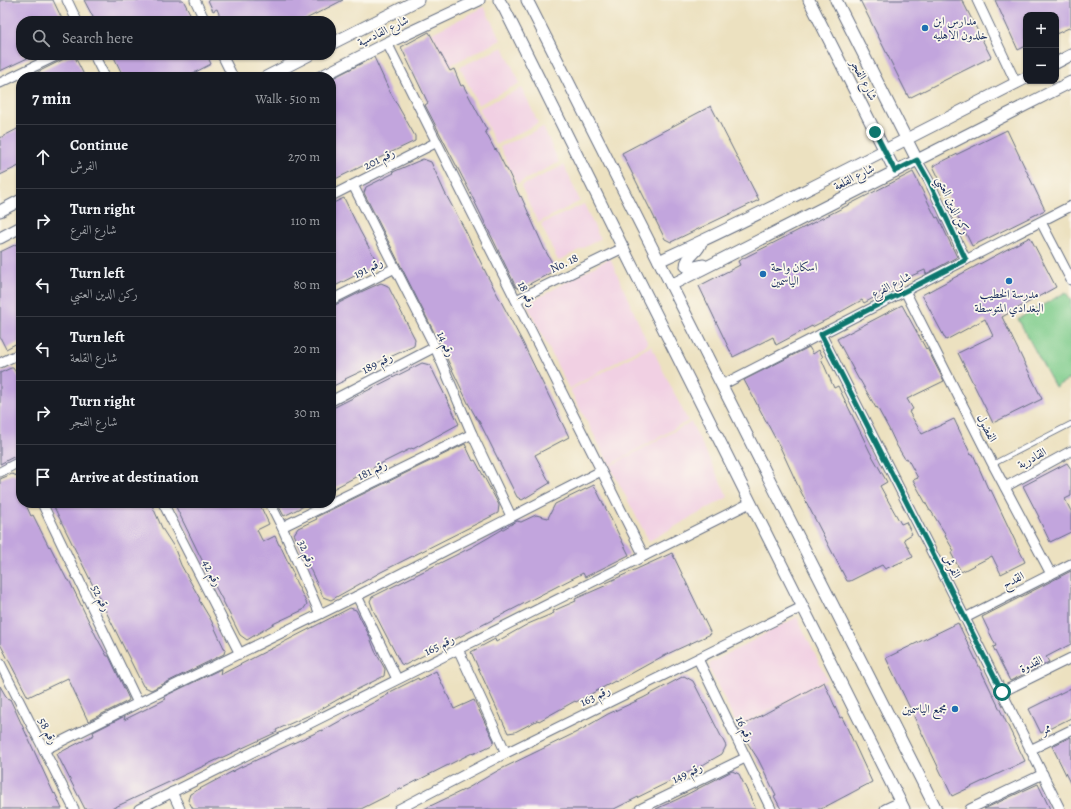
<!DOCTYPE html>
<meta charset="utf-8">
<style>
:root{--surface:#171b24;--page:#242831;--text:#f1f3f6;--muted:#9ea1a6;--line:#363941}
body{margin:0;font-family:Alegreya,Amiri,serif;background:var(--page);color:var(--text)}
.controls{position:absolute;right:12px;top:12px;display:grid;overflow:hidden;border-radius:8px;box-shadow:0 1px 3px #0004}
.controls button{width:36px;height:36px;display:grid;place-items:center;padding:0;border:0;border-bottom:1px solid var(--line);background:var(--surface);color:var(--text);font:20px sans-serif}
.stop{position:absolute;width:12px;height:12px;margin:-9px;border:3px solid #0f766e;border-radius:50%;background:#fff}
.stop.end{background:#0f766e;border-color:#fff;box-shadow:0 1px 4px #0008}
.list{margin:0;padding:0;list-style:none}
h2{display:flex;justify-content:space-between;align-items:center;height:52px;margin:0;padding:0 16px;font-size:17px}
h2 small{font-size:13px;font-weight:400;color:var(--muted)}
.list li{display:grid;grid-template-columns:26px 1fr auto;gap:12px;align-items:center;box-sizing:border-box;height:64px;padding:0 16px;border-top:1px solid var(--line)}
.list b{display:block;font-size:15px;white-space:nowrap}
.list p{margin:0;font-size:13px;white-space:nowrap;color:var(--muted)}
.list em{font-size:13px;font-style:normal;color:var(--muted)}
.icon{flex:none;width:22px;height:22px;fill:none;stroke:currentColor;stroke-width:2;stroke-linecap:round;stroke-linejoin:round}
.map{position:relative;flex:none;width:1071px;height:809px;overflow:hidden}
.search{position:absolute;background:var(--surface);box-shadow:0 1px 3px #0004;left:16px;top:16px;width:320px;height:44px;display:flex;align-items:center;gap:10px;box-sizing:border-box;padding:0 14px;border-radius:16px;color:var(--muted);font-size:15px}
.panel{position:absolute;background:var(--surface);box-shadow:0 1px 3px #0004;left:16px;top:72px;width:320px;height:436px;border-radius:16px}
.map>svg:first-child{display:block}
.built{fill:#f1d0e3}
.green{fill:#7ecc8b;stroke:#4c7e74}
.building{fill:#c2a5dd}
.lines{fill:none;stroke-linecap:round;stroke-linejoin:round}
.service-casing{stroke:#646d80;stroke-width:6}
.minor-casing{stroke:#646d80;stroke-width:11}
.tertiary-casing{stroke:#646d80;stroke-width:13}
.service{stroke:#fff;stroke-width:4.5}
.minor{stroke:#fff;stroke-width:9}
.tertiary{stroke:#fff;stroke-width:11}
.route{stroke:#0f766e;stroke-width:5}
.poi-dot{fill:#1f6fb2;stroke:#fbf7ec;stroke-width:1.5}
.labels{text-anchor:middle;stroke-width:3.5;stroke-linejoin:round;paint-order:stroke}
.poi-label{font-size:12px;fill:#1b2f5e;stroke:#fbf7ec;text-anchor:start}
.street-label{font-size:12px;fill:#1b2f5e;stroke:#fbf7ec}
</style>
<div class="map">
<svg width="1071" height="809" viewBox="0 0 1071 809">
<rect width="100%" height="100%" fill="#fbf7ec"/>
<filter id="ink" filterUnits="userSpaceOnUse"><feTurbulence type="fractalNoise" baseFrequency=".025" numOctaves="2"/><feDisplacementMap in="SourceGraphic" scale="8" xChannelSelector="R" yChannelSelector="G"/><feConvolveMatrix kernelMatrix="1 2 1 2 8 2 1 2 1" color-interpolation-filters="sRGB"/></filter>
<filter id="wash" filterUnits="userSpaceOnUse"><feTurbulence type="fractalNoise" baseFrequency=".012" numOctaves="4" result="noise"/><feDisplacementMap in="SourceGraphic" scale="16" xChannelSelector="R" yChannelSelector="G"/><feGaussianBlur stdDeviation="0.9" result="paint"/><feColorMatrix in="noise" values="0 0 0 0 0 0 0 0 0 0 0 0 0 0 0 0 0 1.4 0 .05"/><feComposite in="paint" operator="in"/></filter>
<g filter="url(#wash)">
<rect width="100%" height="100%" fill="#ece1c0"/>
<g class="built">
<polygon points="484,7 501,40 448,66 432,33"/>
<polygon points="503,47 520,83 478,105 460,67"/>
<polygon points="522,88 538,123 496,145 479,108"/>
<polygon points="543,127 559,162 517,184 500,147"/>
<polygon points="564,165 580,201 538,223 521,186"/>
<polygon points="584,204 600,239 558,261 541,224"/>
<polygon points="610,258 648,344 569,389 527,304"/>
<polygon points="651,346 688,421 610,465 570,390"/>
<polygon points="691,422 728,497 649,541 610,466"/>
<polygon points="797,617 827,679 738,727 709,668 710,663"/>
</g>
<polygon class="green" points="1066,292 1071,301 1071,378 1055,387 1018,319"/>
<g id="blocks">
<g class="building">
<polygon points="0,0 53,0 63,21 21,21 21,55 34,55 0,71"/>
<polygon points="84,0 183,0 194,21 95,21"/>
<polygon points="208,0 343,0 302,21 222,21 217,9 213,11"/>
<polygon points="860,0 962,0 991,57 909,98"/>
<polygon points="995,0 1071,0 1071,27 1056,34 1056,15 1026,15 1026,46 1018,50"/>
<polygon points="429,32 450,71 454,69 461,86 463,85 487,130 485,131 495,150 496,149 506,169 507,169 520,197 521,196 544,248 556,270 520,289 516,287 468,188 425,105 428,103 401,47"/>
<polygon points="72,55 74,55 85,77 28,77"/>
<polygon points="113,55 207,55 211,64 186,77 130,77 128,74 123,76"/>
<polygon points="374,57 389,90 415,136 415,141 331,181 331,79"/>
<polygon points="711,106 759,200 671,242 665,239 622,153"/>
<polygon points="21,127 21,165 0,175 0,138"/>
<polygon points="1007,130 1045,210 972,246 933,166"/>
<polygon points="423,159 431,162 445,193 464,228 488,277 522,341 569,437 535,455 550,483 522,500 517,497 478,419 477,419 468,403 440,344 364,193 366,187 394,173 393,172"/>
<polygon points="913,172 936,218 938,217 957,257 926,274 925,270 911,276 876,295 877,296 864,303 862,300 828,319 812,327 812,326 776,345 773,337 733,357 699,286 740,265 738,261"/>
<polygon points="344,198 360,231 378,264 331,288 331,204"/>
<polygon points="1030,237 1056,287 1002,317 1042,399 993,423 958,353 993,336 985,319 946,340 922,295"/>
<polygon points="21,242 21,341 6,349 0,337 0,252"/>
<polygon points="381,283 388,286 415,339 414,346 377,363 377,364 345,379 346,380 331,387 331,307 363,291"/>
<polygon points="902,305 926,349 927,348 944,381 907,399 913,409 909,412 922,434 954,419 971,455 973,454 989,491 991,490 1025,562 1001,574 992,556 961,572 951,553 954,551 945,536 946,535 931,511 930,511 913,480 918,478 907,458 905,459 897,446 889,429 877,407 876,408 860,380 859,380 837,339"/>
<polygon points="809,347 813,354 819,350 823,357 821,358 834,388 838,386 870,452 887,482 880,486 901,524 906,522 912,534 904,539 913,557 885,569 882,565 850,581 847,581 799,488 781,449 744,380"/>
<polygon points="422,363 430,365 459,424 413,449 412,448 380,464 331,490 331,409"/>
<polygon points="11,368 13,368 21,380 21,453 0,464 0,373"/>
<polygon points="465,444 473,461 475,460 499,505 498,513 381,572 331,600 323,597 294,534 298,528 317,519 316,517"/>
<polygon points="1067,463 1071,469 1071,496 1065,499 1071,511 1071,532 1050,542 1038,517 1039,517 1023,486"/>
<polygon points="12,474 20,477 21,481 21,503 25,503 31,516 33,515 49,547 50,546 67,580 69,580 96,636 107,656 109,656 129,699 128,701 88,721 68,678 28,697 0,644 0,479"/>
<polygon points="594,485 629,555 585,577 583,573 405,665 401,664 374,612 370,601 372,597 474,546 517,521 521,522 536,515 548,518 555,504"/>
<polygon points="52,503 151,503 163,530 174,547 181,565 200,599 199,600 211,620 225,650 224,654 151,690 143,686"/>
<polygon points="174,503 259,503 269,524 257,530 263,542 275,536 279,545 280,545 294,575 293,576 307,604 303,610 275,623 247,640 240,635 222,599 202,562 203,562"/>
<polygon points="277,503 310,503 284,516"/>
<polygon points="672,553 711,634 663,656 616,682 615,681 576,702 575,701 539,721 538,720 515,732 508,733 471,652 495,639 496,642 528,624 554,613 553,611 576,601 575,599 607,585 606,583"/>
<polygon points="1071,571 1071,644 1046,657 1049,662 1010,681 993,647 996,646 982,617"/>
<polygon points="350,608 356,610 369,635 375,651 385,669 384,676 344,696 314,713 276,730 277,732 111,809 85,809 57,754 94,735 93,732 125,716 124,720 166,699 163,697 221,669 220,675"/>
<polygon points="958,623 1025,761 952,796 886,658"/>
<polygon points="436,671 454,709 474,700 494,741 492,745 473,754 472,753 361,809 193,809 188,800 190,794 241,767 322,730 322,731 389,694 388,693 418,678 419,680"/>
<polygon points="684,676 693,681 726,746 722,754 699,767 614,809 424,809 468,788 499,770 577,732 608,714 643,698"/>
<polygon points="824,682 840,718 842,717 872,782 821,809 781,809 774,796 776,795 758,759 738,728"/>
<polygon points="0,686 8,700 10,699 54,794 55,793 62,809 0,809"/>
<polygon points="1071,688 1071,718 1041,733 1029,709"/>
<polygon points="1071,737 1071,785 1052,746"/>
<polygon points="732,771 739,774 756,809 656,809 678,799"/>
<polygon points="1038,784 1050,809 984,809 1012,796"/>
</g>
</g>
</g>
<g filter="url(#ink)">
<use href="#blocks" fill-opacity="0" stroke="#646d80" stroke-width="1"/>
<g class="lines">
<g class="service-casing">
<polyline id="service" points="993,464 1071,424"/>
</g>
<g class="minor-casing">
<g id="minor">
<polyline points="67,0 77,21"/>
<polyline points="195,0 205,21"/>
<polyline points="977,0 1016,83"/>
<polyline points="387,43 644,556"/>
<polyline points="94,55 105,77"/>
<polyline points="222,55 233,77"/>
<polyline points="0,83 58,55"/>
<polyline points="917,160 929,181 966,260"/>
<polyline points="353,185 435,347 472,434 511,516"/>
<polyline points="331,196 437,142"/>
<polyline points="1041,222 1071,280"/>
<polyline points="905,291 992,463 1051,574"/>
<polyline points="331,300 395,268"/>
<polyline points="516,300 623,248"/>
<polyline points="821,334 946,580 1060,809"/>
<polyline points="0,363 21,353"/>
<polyline points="722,385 1071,206"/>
<polyline points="331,401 435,347"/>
<polyline points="0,472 21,461"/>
<polyline points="1005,487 1071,451"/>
<polyline points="42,503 138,703"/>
<polyline points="163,503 240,654"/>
<polyline points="270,503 282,527 320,614"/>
<polyline points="282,527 472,434"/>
<polyline points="357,596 397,679"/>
<polyline points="965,618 1071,564"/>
<polyline points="458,649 506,753"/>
<polyline points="698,659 771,809"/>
<polyline points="0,663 74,809"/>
<polyline points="1002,692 1071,658"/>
<polyline points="44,750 138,703 357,596 601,471"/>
<polyline points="1030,750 1071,730"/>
<polyline points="172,792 180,809"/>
<polyline points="139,809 750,503"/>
<polyline points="399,809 506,753 802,607"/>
<polyline points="640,809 745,758"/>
<polyline points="885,809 900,802"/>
<polyline points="970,809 1043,774"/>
</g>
</g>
<g class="tertiary-casing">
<g id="tertiary">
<polyline points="499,0 505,10 623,248 904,809"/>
<polyline points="527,0 936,809"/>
<polyline points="809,0 895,171"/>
<polyline points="836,0 917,160"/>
<polyline points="331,44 418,0"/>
<polyline points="1056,63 1071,55"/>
<polyline points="266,77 309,55"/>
<polyline points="320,77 387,43 479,0"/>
<polyline points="0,211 21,200"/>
<polyline points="0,238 21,227"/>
<path d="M701,242C699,253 686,256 686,266L690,268L703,265"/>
<path d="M659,261C783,204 904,140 1026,78"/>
<polyline points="671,285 1071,82"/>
</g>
</g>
<use href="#service" class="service"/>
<use href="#minor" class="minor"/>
<use href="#tertiary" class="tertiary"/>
</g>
</g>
<g class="lines" filter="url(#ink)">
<polyline class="route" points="875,132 895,171 917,160 929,181 966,260 821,334 946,580 1002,692"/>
</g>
<g class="poi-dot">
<circle cx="925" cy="28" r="4"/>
<circle cx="763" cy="274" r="4"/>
<circle cx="1009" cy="281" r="4"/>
<circle cx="955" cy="709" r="4"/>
</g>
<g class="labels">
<g class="poi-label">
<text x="933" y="25">مدارس ابن<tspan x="933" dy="14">خلدون الاهليه</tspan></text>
<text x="771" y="271">اسكان واحة<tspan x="771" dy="14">الياسمين</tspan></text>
<text x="1009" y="298" text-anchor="middle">مدرسة الخطيب<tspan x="1009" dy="14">البغدادي المتوسطة</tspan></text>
<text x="947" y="713" text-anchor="end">مجمع الياسمين</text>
</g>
<g class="street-label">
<text transform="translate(383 31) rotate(-26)" y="4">شارع القادسية</text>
<text transform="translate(864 80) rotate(63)" y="4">شارع الفجر</text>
<text transform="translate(379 159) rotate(-27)" y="4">رقم 201</text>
<text transform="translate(854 177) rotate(-27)" y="4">شارع القلعة</text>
<text transform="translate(953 205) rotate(65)" y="4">ركن الدين العتبي</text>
<text transform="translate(564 263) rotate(-26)" y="4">No. 18</text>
<text transform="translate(368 268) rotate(-27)" y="4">رقم 191</text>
<text transform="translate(891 285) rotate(-27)" y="4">شارع الفرع</text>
<text transform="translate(527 294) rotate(64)" y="4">رقم 18</text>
<text transform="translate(446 344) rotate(65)" y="4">رقم 14</text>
<text transform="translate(377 363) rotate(-27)" y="4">رقم 189</text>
<text transform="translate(987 428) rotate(63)" y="4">الفضول</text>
<text transform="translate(1032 458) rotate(-29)" y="4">القادرية</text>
<text transform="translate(372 470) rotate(-26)" y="4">رقم 181</text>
<text transform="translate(307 553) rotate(66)" y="4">رقم 32</text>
<text transform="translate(952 566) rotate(63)" y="4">الفرش</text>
<text transform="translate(212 573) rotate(63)" y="4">رقم 42</text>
<text transform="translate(1013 580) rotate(-27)" y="4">القدح</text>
<text transform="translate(101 598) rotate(64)" y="4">رقم 52</text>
<text transform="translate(439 645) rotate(-27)" y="4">رقم 165</text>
<text transform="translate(1031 664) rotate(-26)" y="4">القدوة</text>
<text transform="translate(595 696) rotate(-26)" y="4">رقم 163</text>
<text transform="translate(745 729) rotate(64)" y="4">رقم 16</text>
<text transform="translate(1046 729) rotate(-25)" y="4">ممر</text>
<text transform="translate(48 731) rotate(63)" y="4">رقم 58</text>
<text transform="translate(687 773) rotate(-26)" y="4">رقم 149</text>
</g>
</g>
</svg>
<div class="controls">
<button>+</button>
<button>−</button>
</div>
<div class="stop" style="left:1002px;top:692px"></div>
<div class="stop end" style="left:875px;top:132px"></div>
<div class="search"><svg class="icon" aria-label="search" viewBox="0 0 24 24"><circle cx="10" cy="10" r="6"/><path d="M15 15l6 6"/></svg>Search here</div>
<section class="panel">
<h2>7 min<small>Walk · 510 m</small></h2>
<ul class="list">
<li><svg class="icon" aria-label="ahead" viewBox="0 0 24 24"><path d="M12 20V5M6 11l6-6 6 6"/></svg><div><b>Continue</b><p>الفرش</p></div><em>270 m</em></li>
<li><svg class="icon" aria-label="right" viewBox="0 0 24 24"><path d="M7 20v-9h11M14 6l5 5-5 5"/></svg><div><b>Turn right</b><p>شارع الفرع</p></div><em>110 m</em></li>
<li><svg class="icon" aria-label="left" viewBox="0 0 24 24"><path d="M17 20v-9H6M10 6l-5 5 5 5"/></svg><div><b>Turn left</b><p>ركن الدين العتبي</p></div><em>80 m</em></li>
<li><svg class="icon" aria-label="left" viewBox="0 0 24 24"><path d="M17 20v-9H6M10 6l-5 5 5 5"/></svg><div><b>Turn left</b><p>شارع القلعة</p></div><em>20 m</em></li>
<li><svg class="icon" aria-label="right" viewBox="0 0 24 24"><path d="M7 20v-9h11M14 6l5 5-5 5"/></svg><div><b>Turn right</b><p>شارع الفجر</p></div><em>30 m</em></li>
<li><svg class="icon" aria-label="arrive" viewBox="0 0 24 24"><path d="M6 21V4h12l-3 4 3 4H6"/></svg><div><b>Arrive at destination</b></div></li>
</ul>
</section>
</div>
